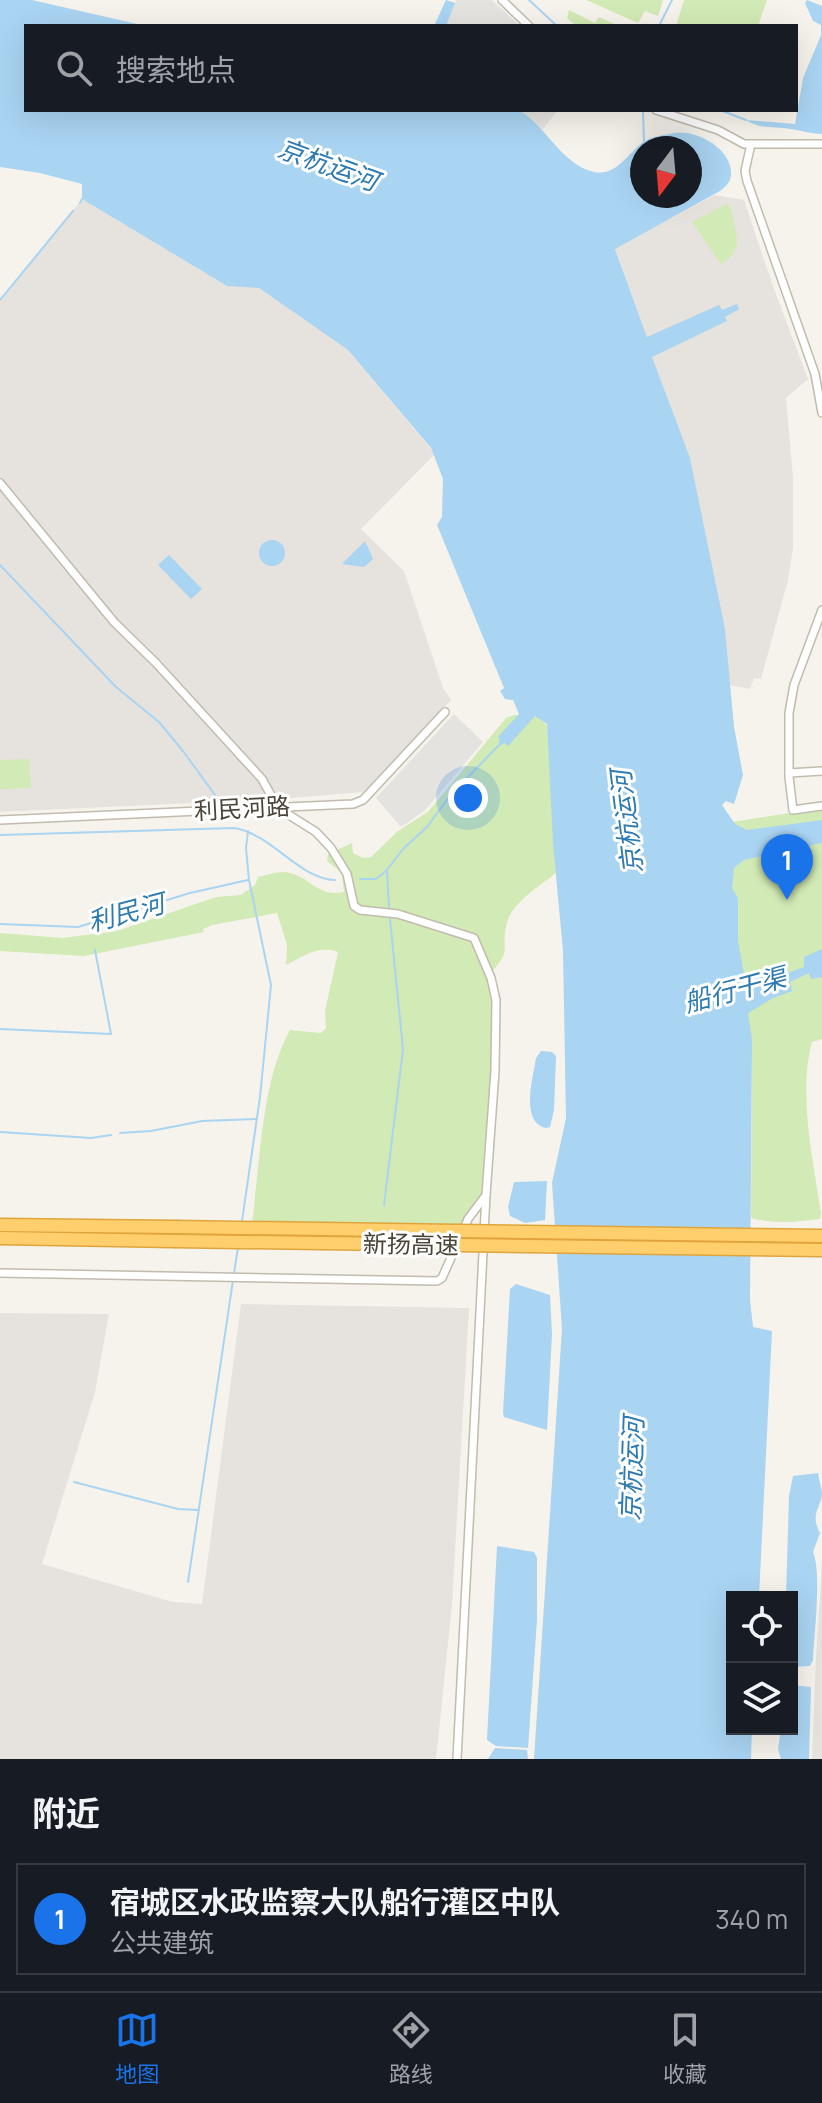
<!DOCTYPE html>
<html lang="zh">
<meta charset="utf-8">
<style>
:root{--surface:#171b24;--page:#20242c;--text:#f1f3f6;--muted:#9ea1a6;--line:#363941;--accent:#1a73e8}
body{margin:0;font-family:Manrope,"Noto Sans SC",sans-serif;background:var(--page);color:var(--text)}
.controls{position:absolute;right:24px;bottom:24px;display:grid;overflow:hidden;border-radius:0px;box-shadow:0 8px 32px #0002}
.controls button{width:72px;height:72px;display:grid;place-items:center;padding:0;border:0;border-bottom:2px solid var(--line);background:var(--surface);color:var(--text);font:40px sans-serif}
.compass{position:absolute;left:630px;top:136px;width:72px;height:72px;border-radius:50%;background:var(--surface);box-shadow:0 8px 32px #0002;rotate:196deg}
.you{position:absolute;left:468px;top:798px;width:28px;height:28px;margin:-20px;border:6px solid #fff;border-radius:50%;background:#1a73e8;box-shadow:0 0 0 12px #1a73e833}
.badge{display:grid;place-items:center;width:52px;height:52px;border-radius:50%;background:var(--accent);color:#fff;font-size:26px;font-weight:700}
.pin{position:absolute;translate:-50% -66px;filter:drop-shadow(0 2px 4px #0008)}
.pin::after{content:'';position:absolute;top:42px;width:28px;height:24px;background:inherit;clip-path:polygon(0 0,100% 0,50% 100%)}
.list{margin:0;padding:0;list-style:none}
h2{display:flex;justify-content:space-between;align-items:center;height:104px;margin:0;padding:0 32px;font-size:34px}
h2 small{font-size:26px;font-weight:400;color:var(--muted)}
.list li{display:grid;grid-template-columns:52px 1fr auto;gap:24px;align-items:center;box-sizing:border-box;height:112px;margin:0 16px 16px;padding:0 16px;border:2px solid var(--line);border-radius:0px}
.list b{display:block;font-size:30px;white-space:nowrap}
.list p{margin:0;font-size:26px;white-space:nowrap;color:var(--muted)}
.list em{font-size:26px;font-style:normal;color:var(--muted)}
.icon{flex:none;width:44px;height:44px;fill:none;stroke:currentColor;stroke-width:2;stroke-linecap:round;stroke-linejoin:round}
.map{position:relative;flex:none;width:822px;height:1759px;overflow:hidden}
.search{position:absolute;background:var(--surface);box-shadow:0 8px 32px #0002;left:24px;right:24px;top:24px;height:88px;display:flex;align-items:center;gap:20px;box-sizing:border-box;padding:0 28px;border-radius:0px;color:var(--muted);font-size:30px}
.sheet{height:232px;background:var(--surface)}
nav{display:flex;justify-content:space-around;align-items:center;box-sizing:border-box;height:112px;border-top:2px solid var(--line);background:var(--surface);font-size:22px;color:var(--muted)}
nav a{display:grid;justify-items:center;gap:4px}
nav .on{color:var(--accent)}
.map>svg:first-child{display:block}
.industrial{fill:#e6e2dd}
.green{fill:#d2eab5}
.parking{fill:#e5e3e0}
.water{fill:#a9d4f2;fill-rule:evenodd}
.lines{fill:none;stroke-linecap:round;stroke-linejoin:round}
.stream{stroke:#a9d4f2;stroke-width:2}
.street-casing{stroke:#c2bbae;stroke-width:10}
.highway-casing{stroke:#e0a43c;stroke-width:15}
.street{stroke:#fff;stroke-width:7}
.highway{stroke:#ffcf6e;stroke-width:12}
.highway-bridge-casing{stroke:#e0a43c;stroke-width:15;stroke-linecap:butt}
.highway-bridge{stroke:#ffcf6e;stroke-width:12}
.labels{text-anchor:middle;stroke-width:6;stroke-linejoin:round;paint-order:stroke}
.street-label{font-size:24px;fill:#4b4439;stroke:#fff}
.water-label{font-size:26px;font-style:italic;fill:#2e7ab2;stroke:#fff}
</style>
<div class="map">
<svg width="822" height="1759" viewBox="0 0 822 1759">
<rect width="100%" height="100%" fill="#f6f3ec"/>
<g class="industrial">
<polygon points="715,195 744,200 774,289 808,379 786,398 793,478 793,548 788,580 761,679 754,678 750,689 729,685 725,629 647,337 615,248"/>
<polygon points="82,199 227,286 252,283 348,350 435,454 361,529 404,571 443,688 451,700 364,792 278,799 0,812 0,302"/>
<polygon points="241,1304 469,1308 452,1605 436,1759 0,1759 0,1313 109,1314 95,1392 42,1564 173,1602 202,1604"/>
<polygon points="822,1560 822,1759 812,1759 816,1659"/>
</g>
<g class="green">
<polygon points="586,0 663,0 658,16 645,11 638,23"/>
<polygon points="684,0 767,0 758,26 676,26"/>
<polygon points="569,10 595,23 599,17 619,26 576,26 567,18"/>
<path d="M724,205H728L731,209C735,235 746,249 721,264L692,222Z"/>
<path d="M514,715C528,715 539,713 547,726L556,873C539,887 513,901 507,923C499,951 515,947 489,975L498,1026L499,1077L490,1197L469,1223L460,1225L252,1223C260,1164 261,1082 290,1030L321,1033L326,1028L325,1011L338,952C318,944 303,957 286,965L287,945L277,913L212,925L203,929L204,932L84,956L0,951V933L63,938L117,931L216,897L241,895L255,885L258,877C268,875 280,870 290,873C311,878 317,897 344,892L342,873L327,861L328,854L352,843L353,853L363,858L371,857L398,831L428,812L506,718Z"/>
<polygon points="29,759 31,788 0,789 0,760"/>
<path d="M822,808V1039L812,1042C798,1093 813,1161 821,1213L820,1219C797,1222 774,1224 751,1218L752,1060L719,824Z"/>
</g>
<g class="parking">
<polygon points="456,0 492,0 520,26 446,26"/>
<polygon points="519,110 558,110 542,130"/>
<polygon points="454,714 483,742 424,811 401,827 376,798"/>
</g>
<g class="water">
<path d="M0,0H32L146,26H26V110H519C546,126 562,165 594,172C617,177 629,151 645,141C653,136 665,135 674,133C697,129 734,150 731,176C730,183 725,187 720,191L615,249L647,337L719,305L722,310L737,304L739,309L725,317L727,321L652,357L690,458L725,629L734,727L743,775L734,804L726,801L722,805L735,824L747,830L822,820V843L744,860L734,868L732,888L738,898V941L744,974L785,970L787,973L804,967V957L822,949V977L811,979L809,973L790,982L792,991L773,998L748,1013L752,1040L750,1300L753,1327L772,1331L759,1597H732V1729H752L751,1759H534L562,1329L552,1183L566,1118L563,951L553,843L547,724L535,716L508,746L504,743L498,747L500,739L498,737L519,714L513,700L505,699L500,691L504,688L437,525L442,517L443,479L431,448L348,350L259,288L227,286L82,199V184L40,173L0,167ZM642,148H690V196H642Z"/>
<polygon points="446,0 455,3 446,26 434,26"/>
<path d="M807,0L822,6V134C810,134 801,130 790,129C773,126 762,130 746,120L795,124L803,78L821,35V25L813,21L805,3Z"/>
<circle cx="272" cy="553" r="13"/>
<polygon points="365,541 373,559 364,567 342,564"/>
<polygon points="169,555 202,589 191,599 158,565"/>
<path d="M541,1051L552,1052L556,1056L554,1110L550,1127L546,1128C520,1122 533,1078 536,1058Z"/>
<polygon points="547,1181 545,1220 525,1223 510,1216 508,1207 514,1182"/>
<polygon points="516,1284 550,1295 552,1334 547,1430 504,1417 503,1413 510,1289"/>
<path d="M818,1473C819,1480 821,1486 822,1493C822,1507 809,1513 820,1533L813,1552C822,1574 814,1634 813,1660L810,1666L792,1667V1597H786L789,1496L793,1476Z"/>
<polygon points="497,1546 534,1552 537,1558 537,1620 528,1748 496,1746 487,1740"/>
<polygon points="792,1685 811,1687 809,1759 781,1759 778,1749 781,1729 792,1729"/>
<polygon points="495,1748 527,1750 528,1759 488,1759"/>
</g>
<g class="lines">
<g class="stream">
<polyline points="529,0 557,26"/>
<polyline points="659,26 672,0"/>
<polyline points="720,110 746,120"/>
<polyline points="643,111 644,142"/>
<polyline points="80,203 82,199"/>
<polyline points="0,300 73,211"/>
<polyline points="0,565 116,687 159,722 183,751 215,795"/>
<path d="M0,835L234,828C272,834 299,879 335,880"/>
<polyline points="387,872 389,907"/>
<polyline points="360,879 376,879 387,870 403,849 427,827 449,797 498,746"/>
<polyline points="0,924 78,927 190,893 248,880"/>
<polyline points="0,1029 111,1034 95,950"/>
<polyline points="0,1132 91,1138 111,1135"/>
<polyline points="120,1133 151,1131 202,1121 256,1119"/>
<polyline points="384,1205 403,1049 390,919"/>
<polyline points="242,1221 260,1097 271,985 249,880 246,848 248,831"/>
<polyline points="74,1482 178,1509 198,1510"/>
<polyline points="188,1582 238,1247"/>
</g>
<g class="street-casing">
<g id="street">
<polyline points="502,0 529,26"/>
<polyline points="656,110 718,130 744,144 822,144"/>
<polyline points="751,144 745,171 747,181 815,374 822,413"/>
<polyline points="0,483 114,622 156,663 262,779 278,808 316,832 331,848 347,874 354,906 360,910 398,914 474,938 491,978 496,1000 495,1071 486,1195 457,1759"/>
<polyline points="822,610 794,685 789,713 789,777 793,810 822,806"/>
<polyline points="789,773 822,771"/>
<polyline points="0,820 353,804 363,800 445,712"/>
<polyline points="463,1231 468,1219 486,1195"/>
<polyline points="0,1273 437,1281 442,1278 458,1242"/>
</g>
</g>
<g class="highway-casing">
<g id="highway">
<polyline points="0,1225 175,1227"/>
<polyline points="0,1238 175,1241"/>
</g>
</g>
<use href="#street" class="street"/>
<use href="#highway" class="highway"/>
<g class="highway-bridge-casing">
<g id="highway-bridge">
<polyline points="175,1227 822,1236"/>
<polyline points="175,1241 822,1250"/>
</g>
</g>
<use href="#highway-bridge" class="highway-bridge"/>
</g>
<g class="labels">
<g class="street-label">
<text transform="translate(242 809) rotate(-3)" y="8">利民河路</text>
<text transform="translate(411 1245) rotate(1)" y="8">新扬高速</text>
</g>
<g class="water-label">
<text transform="translate(328 165) rotate(20)" y="9">京杭运河</text>
<text transform="translate(627 822) rotate(-97)" y="9">京杭运河</text>
<text transform="translate(126 913) rotate(-15)" y="9">利民河</text>
<text transform="translate(735 990) rotate(-15)" y="9">船行干渠</text>
<text transform="translate(632 1469) rotate(-88)" y="9">京杭运河</text>
</g>
</g>
</svg>
<div class="controls">
<button><svg class="icon" aria-label="locate" viewBox="0 0 24 24"><circle cx="12" cy="12" r="6"/><path d="M12 2v4M12 18v4M2 12h4M18 12h4"/></svg></button>
<button><svg class="icon" aria-label="layers" viewBox="0 0 24 24"><path d="M12 4l9 5-9 5-9-5zM3 14l9 5 9-5"/></svg></button>
</div>
<svg class="compass" viewBox="-18 -18 36 36"><path d="M0-13l5 13h-10z" fill="#e53935"/><path d="M0 13l5-13h-10z" fill="#9ea1a6"/></svg>
<div class="you"></div>
<div class="pin badge" style="left:787px;top:900px">1</div>
<div class="search"><svg class="icon" aria-label="search" viewBox="0 0 24 24"><circle cx="10" cy="10" r="6"/><path d="M15 15l6 6"/></svg>搜索地点</div>
</div>
<section class="sheet">
<h2>附近<small></small></h2>
<ul class="list">
<li><span class="badge">1</span><div><b>宿城区水政监察大队船行灌区中队</b><p>公共建筑</p></div><em>340 m</em></li>
</ul>
</section>
<nav>
<a class="on"><svg class="icon" aria-label="map" viewBox="0 0 24 24"><path d="M3 6l6-2 6 2 6-2v14l-6 2-6-2-6 2zM9 4v14M15 6v14"/></svg>地图</a>
<a><svg class="icon" aria-label="directions" viewBox="0 0 24 24"><path d="M12 3l9 9-9 9-9-9zM9 14v-3h6M13 9l2 2-2 2"/></svg>路线</a>
<a><svg class="icon" aria-label="saved" viewBox="0 0 24 24"><path d="M7 4h10v16l-5-4-5 4z"/></svg>收藏</a>
</nav>
